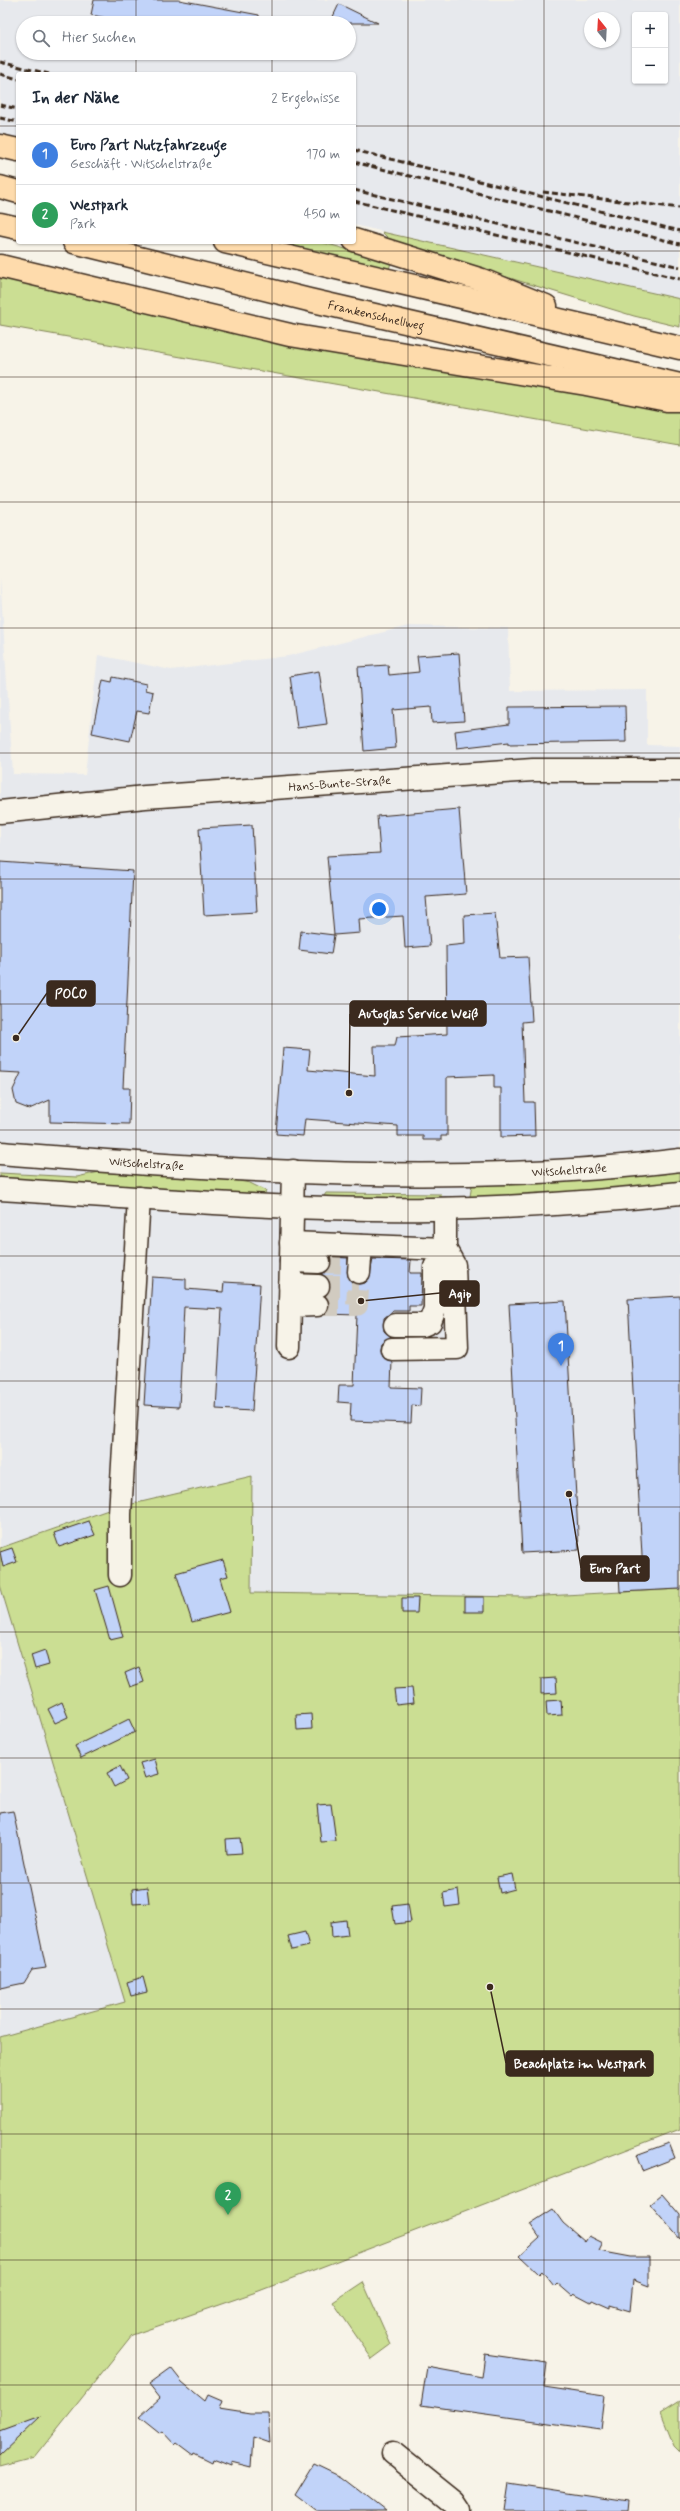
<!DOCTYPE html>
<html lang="de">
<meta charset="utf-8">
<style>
:root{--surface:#fff;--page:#f6f6f7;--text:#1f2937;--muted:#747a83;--line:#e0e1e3;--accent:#1a73e8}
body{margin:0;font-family:Mynerve,sans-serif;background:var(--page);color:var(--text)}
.controls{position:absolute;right:12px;top:12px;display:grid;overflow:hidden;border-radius:4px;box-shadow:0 1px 3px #0004}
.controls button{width:36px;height:36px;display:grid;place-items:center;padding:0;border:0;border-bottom:1px solid var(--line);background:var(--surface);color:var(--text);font:20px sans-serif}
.compass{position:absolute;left:584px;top:12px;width:36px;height:36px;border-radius:50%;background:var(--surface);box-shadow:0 1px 3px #0004;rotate:342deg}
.you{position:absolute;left:379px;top:909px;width:14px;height:14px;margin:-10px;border:3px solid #fff;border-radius:50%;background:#1a73e8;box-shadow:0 0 0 6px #1a73e833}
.badge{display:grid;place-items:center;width:26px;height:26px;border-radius:50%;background:var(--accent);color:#fff;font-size:13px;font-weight:700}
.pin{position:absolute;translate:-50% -33px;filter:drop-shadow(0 1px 2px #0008)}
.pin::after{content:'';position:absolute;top:21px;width:14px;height:12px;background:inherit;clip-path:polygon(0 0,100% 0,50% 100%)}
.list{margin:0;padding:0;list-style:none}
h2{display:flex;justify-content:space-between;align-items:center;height:52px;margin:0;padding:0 16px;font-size:17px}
h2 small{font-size:13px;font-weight:400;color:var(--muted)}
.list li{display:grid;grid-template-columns:26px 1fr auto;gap:12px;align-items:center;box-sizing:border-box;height:60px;padding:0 16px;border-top:1px solid var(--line)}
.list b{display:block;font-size:15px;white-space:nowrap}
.list p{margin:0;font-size:13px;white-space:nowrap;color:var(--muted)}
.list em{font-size:13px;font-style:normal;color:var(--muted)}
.icon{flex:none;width:22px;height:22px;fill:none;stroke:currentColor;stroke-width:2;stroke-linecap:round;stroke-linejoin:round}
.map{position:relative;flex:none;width:680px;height:2511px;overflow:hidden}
.search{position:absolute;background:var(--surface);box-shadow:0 1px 3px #0004;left:16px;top:16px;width:340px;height:44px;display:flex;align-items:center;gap:10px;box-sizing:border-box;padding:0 14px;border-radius:22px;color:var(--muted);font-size:15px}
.panel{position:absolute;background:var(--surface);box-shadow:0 1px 3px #0004;left:16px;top:72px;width:340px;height:172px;border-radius:4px}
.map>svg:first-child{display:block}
.built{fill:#e7e9ed;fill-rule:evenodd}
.green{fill:#cbde93;stroke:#838458}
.building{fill:#c1d3f9;stroke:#3b2a1e}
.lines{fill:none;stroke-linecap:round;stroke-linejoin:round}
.minor-tunnel{stroke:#d1cbc0;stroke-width:22;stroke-dasharray:22 11;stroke-linecap:butt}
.minor-casing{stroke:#3b2a1e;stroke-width:25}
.highway-casing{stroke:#3b2a1e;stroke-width:25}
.minor{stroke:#f7f3e8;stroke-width:22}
.highway{stroke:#fedbac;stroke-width:22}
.rail{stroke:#3b2a1e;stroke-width:3;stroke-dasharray:6 3;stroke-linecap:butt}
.grid{fill:none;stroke:#3b2a1e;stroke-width:1;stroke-opacity:0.55}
.labels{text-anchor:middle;stroke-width:3;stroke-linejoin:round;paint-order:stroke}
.street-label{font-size:12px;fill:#3b2a1e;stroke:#f7f3e8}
.leader{fill:none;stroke:#3b2a1e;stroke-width:1.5}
.callout-dot{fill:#3b2a1e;stroke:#f7f3e8;stroke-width:1.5}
.callout{fill:#3b2a1e;stroke:#3b2a1e;stroke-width:1.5}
.callout-label{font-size:13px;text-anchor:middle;font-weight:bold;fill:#fff}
</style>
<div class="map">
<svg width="680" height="2511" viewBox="0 0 680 2511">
<rect width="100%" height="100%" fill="#f7f3e8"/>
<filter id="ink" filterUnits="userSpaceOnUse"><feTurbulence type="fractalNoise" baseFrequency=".025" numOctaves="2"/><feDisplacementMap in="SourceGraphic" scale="8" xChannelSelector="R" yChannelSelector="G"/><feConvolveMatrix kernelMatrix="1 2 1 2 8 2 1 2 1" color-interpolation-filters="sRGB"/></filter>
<g filter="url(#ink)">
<g class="built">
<path d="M0,0H680V299L354,225V74H18V138L0,134ZM635,15H665V81H635ZM590,18H614V42H590ZM23,23H349V53H23Z"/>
<polygon points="0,577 13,774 85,775 98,655 171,670 288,656 408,626 508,628 510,691 647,690 647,745 680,746 680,1589 525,1597 251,1593 252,1477 111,1509 0,1548"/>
<polygon points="0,1585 125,2002 0,2037"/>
</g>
<g class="green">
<polygon points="382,232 680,299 680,327 634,316 392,242"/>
<polygon points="273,242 321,242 391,262 389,270"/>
<polygon points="0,275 680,409 680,445 0,325"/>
<polygon points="680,1170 680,1185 475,1200 470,1196 472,1185 577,1179"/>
<polygon points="99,1172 234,1180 250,1183 266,1191 264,1195 0,1180 0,1173 77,1177"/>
<polygon points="326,1193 441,1194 442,1198 327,1198 324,1196"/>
<polygon points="252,1476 251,1593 525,1597 680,1589 680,2129 259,2291 132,2335 34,2458 0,2467 0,2037 125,2002 0,1585 0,1548 111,1509"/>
<polygon points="363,2282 391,2345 372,2359 333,2302"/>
<polygon points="680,2401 680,2452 674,2446 661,2413"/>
</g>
<g class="building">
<polygon points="94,0 179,0 259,15 259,23 133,23 91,15"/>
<polygon points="339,4 378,23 330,23"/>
<polygon points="459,653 464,721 432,723 431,707 393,710 396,748 364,751 358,667 388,665 389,675 419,672 417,656"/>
<polygon points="319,671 327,724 297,728 290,676"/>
<polygon points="113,677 146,684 145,690 153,692 149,713 137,711 130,741 92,733 103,680 112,682"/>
<polygon points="625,706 626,742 509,744 509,742 457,748 455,731 509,724 509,707"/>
<polygon points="459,809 466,894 426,897 430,946 405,948 403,916 359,919 360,933 334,935 327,856 380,853 377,816"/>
<polygon points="252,825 257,912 204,915 199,828"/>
<polygon points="0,862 133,871 123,1088 130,1088 129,1124 50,1122 50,1100 29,1109 16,1104 13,1090 21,1073 0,1072"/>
<polygon points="495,913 500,958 528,957 532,1021 522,1022 525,1102 534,1102 535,1136 501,1137 501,1088 494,1088 494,1075 447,1077 447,1136 441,1136 441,1140 423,1140 423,1136 398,1136 398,1126 305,1119 303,1136 276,1134 283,1048 310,1050 308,1070 375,1076 374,1046 395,1046 397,1037 447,1034 446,946 465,944 464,915"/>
<polygon points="301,931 334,935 331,954 299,950"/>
<polygon points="330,1257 348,1258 348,1277 358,1284 365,1283 369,1279 373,1259 411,1260 410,1273 422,1273 421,1306 409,1306 409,1311 393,1311 384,1318 384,1331 391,1337 381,1343 380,1349 382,1356 392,1361 391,1387 421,1388 420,1406 412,1405 411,1423 350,1421 351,1403 338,1402 339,1385 354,1385 357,1315 325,1314 329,1305 325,1296 330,1286 329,1280 321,1274 330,1268"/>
<polygon points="152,1277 186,1279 186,1289 223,1292 224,1282 260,1284 252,1411 216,1409 222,1309 184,1307 179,1407 144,1405"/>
<polygon points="680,1296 680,1589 620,1592 619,1575 643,1574 628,1299"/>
<polygon points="565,1301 579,1550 522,1553 509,1304"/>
<polygon points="89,1521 95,1535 59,1547 54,1533"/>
<polygon points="12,1548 17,1562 3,1567 0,1552"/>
<polygon points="223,1560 228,1576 220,1578 230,1612 192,1622 176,1573"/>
<polygon points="109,1586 123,1637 110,1640 95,1590"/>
<rect x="465" y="1597" width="19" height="15"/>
<polygon points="402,1598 418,1598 417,1613 402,1613"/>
<polygon points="45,1650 49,1665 35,1669 31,1655"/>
<polygon points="139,1667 144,1682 130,1687 125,1673"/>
<polygon points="556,1678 557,1693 541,1694 541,1679"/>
<polygon points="412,1688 414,1703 396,1705 394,1689"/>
<polygon points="561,1700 562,1715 547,1716 546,1701"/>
<polygon points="62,1702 68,1717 55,1723 48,1709"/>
<polygon points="311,1714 312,1729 297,1730 296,1715"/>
<polygon points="129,1719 135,1732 81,1758 75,1746"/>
<polygon points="155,1759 159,1774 145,1778 140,1763"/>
<polygon points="120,1766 127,1780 114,1787 107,1773"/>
<polygon points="331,1804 336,1841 321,1842 317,1805"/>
<polygon points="13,1811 46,1968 32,1970 24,1983 0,1988 0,1813"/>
<polygon points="240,1838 242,1853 227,1854 226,1839"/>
<polygon points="512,1874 515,1889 500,1893 497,1877"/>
<polygon points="147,1887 149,1903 133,1904 132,1889"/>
<polygon points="458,1890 460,1905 445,1907 443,1893"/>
<polygon points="408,1904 411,1922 395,1924 392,1906"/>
<polygon points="346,1920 348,1935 332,1937 331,1922"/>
<polygon points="305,1932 309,1946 292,1950 288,1936"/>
<polygon points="143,1977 147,1992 131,1996 127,1982"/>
<polygon points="669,2143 675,2158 642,2171 636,2155"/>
<polygon points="662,2194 680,2215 680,2239 650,2204"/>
<polygon points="553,2209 563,2223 585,2242 589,2236 603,2243 599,2251 631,2257 649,2257 649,2286 633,2280 630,2311 610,2305 610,2308 592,2300 591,2303 574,2294 572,2296 557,2283 554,2286 542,2271 539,2274 520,2256 540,2238 530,2224"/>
<polygon points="485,2354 547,2363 544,2387 604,2396 600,2430 421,2405 427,2367 482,2377"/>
<polygon points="171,2368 182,2382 205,2401 208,2395 222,2401 219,2409 251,2414 268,2414 270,2443 253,2437 251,2468 231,2463 231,2466 213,2459 212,2462 194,2453 193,2455 177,2443 175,2445 162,2431 159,2433 139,2417 160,2398 149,2384"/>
<polygon points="41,2416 0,2455 0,2431"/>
<polygon points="314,2464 341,2477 385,2511 316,2511 295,2495"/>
<polygon points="509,2483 628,2501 627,2511 505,2511"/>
</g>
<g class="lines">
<g class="minor-tunnel">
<polyline points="319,1262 346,1263"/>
<polyline points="318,1286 358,1286"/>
<polyline points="317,1305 357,1305 359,1272"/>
</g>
<g class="minor-casing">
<g id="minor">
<path id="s1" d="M0,812L145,797L533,770H680"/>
<path id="s2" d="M0,1153C225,1170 455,1188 680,1160"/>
<path d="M0,1189C143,1198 287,1211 431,1209C514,1208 597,1202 680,1193"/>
<polyline points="291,1243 445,1249 435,1267 435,1309 430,1322 423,1325 395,1325"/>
<polyline points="291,1261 319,1262"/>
<polyline points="359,1272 361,1246"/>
<polyline points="290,1285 318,1286"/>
<polyline points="290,1306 317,1305"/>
<polyline points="289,1347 293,1171"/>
<polyline points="392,1349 457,1348 454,1265 445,1249 445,1209"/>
<polyline points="120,1575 120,1514 139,1198"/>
<polyline points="393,2453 454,2502 460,2511"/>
</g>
</g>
<g class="highway-casing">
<g id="highway">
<polyline points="0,146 18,150"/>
<polyline points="0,187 18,192"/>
<polyline points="0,224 18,228"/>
<polyline points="354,240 482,280 546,306"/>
<path id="s3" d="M74,242L309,300L680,385"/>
<polyline points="225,242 680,348"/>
<polyline points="0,266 290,335 586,384 667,400 680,400"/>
</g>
</g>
<use href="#minor" class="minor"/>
<use href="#highway" class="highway"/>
<g class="rail">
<polyline points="0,62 49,74"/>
<polyline points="0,74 18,79"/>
<polyline points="0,105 18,109"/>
<polyline points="0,118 18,122"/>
<polyline points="354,150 680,231"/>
<polyline points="354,162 680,244"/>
<polyline points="354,190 680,267"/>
<polyline points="543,192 680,208"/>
<polyline points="354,201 680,279"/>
</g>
</g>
</g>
<path class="grid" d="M136,0V23M272,0V23M408,0V2511M544,0V2511M136,53V74M272,53V74M0,126H18M354,126H680M136,242V2511M272,242V2511M0,251H680M0,377H680M0,502H680M0,628H680M0,753H680M0,879H680M0,1004H680M0,1130H680M0,1256H680M0,1381H680M0,1507H680M0,1632H680M0,1758H680M0,1883H680M0,2009H680M0,2134H680M0,2260H680M0,2385H680"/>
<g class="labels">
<g class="street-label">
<text dy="4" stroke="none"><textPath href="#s3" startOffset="311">Frankenschnellweg</textPath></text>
<text dy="4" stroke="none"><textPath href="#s1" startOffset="341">Hans-Bunte-Straße</textPath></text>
<text dy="4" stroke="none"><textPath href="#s2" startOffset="147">Witschelstraße</textPath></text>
<text dy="4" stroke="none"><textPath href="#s2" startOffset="570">Witschelstraße</textPath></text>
</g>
</g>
<path class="leader" d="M16 1038L47 993M349 1093L350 1014M361 1301L440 1293M569 1494L581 1568M490 1987L506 2063"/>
<g class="callout-dot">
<circle cx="16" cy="1038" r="4"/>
<circle cx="349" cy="1093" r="4"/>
<circle cx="361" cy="1301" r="4"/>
<circle cx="569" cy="1494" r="4"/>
<circle cx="490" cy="1987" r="4"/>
</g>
<g class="callout">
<rect x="47" y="981" width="48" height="25" rx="4"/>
<rect x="350" y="1001" width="136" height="25" rx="4"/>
<rect x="440" y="1281" width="39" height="25" rx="4"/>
<rect x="581" y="1556" width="68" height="25" rx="4"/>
<rect x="506" y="2051" width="147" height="25" rx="4"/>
</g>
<g class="callout-label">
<text x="71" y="998">POCO</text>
<text x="418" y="1018">Autoglas Service Weiß</text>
<text x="460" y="1298">Agip</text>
<text x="615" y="1573">Euro Part</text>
<text x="580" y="2068">Beachplatz im Westpark</text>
</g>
</svg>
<div class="controls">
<button>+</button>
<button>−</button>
</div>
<svg class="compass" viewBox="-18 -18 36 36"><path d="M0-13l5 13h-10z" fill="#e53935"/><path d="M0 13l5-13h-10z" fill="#747a83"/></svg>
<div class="you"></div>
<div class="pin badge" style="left:561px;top:1366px;background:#3f7fe0">1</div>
<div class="pin badge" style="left:228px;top:2215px;background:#2e9e5b">2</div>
<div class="search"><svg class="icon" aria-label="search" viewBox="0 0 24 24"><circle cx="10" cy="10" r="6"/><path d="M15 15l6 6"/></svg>Hier suchen</div>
<section class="panel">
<h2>In der Nähe<small>2 Ergebnisse</small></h2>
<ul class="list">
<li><span class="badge" style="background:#3f7fe0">1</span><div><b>Euro Part Nutzfahrzeuge</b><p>Geschäft · Witschelstraße</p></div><em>170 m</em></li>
<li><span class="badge" style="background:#2e9e5b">2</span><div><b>Westpark</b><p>Park</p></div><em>450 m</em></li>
</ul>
</section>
</div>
